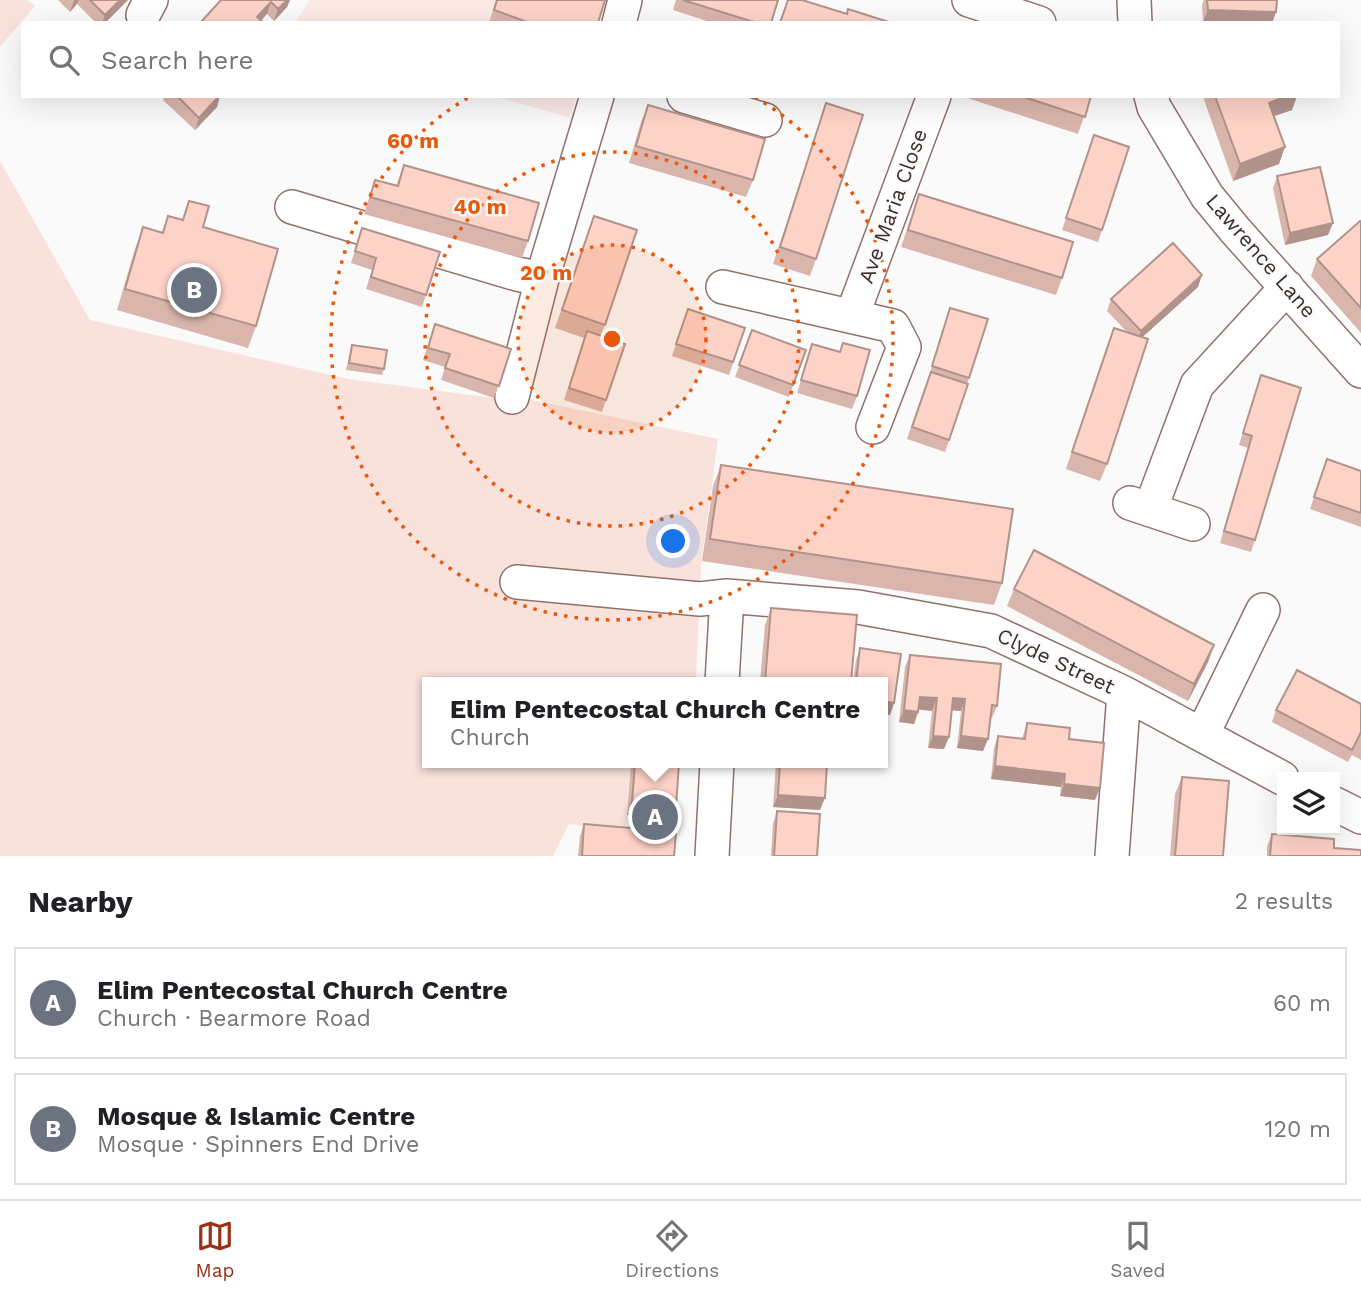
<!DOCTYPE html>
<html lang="en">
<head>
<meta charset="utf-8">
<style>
	:root { --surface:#fff; --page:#f2f2f2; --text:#202124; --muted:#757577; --line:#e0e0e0; --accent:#993116 }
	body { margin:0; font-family:"Work Sans",sans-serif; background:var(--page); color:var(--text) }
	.controls { position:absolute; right:21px; bottom:21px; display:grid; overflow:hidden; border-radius:0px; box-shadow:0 7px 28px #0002 }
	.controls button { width:63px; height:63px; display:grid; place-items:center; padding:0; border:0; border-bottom:2px solid var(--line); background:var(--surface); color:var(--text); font:35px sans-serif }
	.you { position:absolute; left:674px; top:542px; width:24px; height:24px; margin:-18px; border:5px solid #fff; border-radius:50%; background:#1a73e8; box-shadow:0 0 0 10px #1a73e833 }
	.badge { display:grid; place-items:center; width:46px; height:46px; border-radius:50%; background:var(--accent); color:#fff; font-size:23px; font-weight:700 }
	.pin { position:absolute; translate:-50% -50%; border:4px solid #fff; box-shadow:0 2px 7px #0006 }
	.popup { position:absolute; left:422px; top:677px; width:466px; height:91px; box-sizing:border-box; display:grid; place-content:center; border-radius:0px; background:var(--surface); filter:drop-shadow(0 2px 5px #0005); font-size:23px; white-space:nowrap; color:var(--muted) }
	.popup b { font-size:26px; color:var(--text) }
	.popup::after { content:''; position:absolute; left:50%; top:100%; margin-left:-14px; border:14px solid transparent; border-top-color:var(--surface) }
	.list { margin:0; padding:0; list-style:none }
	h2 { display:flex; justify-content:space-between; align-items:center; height:91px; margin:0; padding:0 28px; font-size:30px }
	h2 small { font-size:23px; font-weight:400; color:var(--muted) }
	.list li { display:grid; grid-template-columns:46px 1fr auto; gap:21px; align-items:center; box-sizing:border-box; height:112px; margin:0 14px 14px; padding:0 14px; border:2px solid var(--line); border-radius:0px }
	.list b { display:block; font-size:26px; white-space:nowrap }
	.list p { margin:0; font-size:23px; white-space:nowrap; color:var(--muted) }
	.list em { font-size:23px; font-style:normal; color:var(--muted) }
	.icon { flex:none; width:38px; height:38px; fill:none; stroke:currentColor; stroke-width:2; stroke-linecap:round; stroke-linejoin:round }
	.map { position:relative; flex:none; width:1361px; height:856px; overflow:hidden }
	.search { position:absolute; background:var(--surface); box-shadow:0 7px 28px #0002; left:21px; right:21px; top:21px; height:77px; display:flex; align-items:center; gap:18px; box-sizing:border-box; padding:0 24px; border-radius:0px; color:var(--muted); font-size:26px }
	.sheet { height:343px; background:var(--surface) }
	nav { display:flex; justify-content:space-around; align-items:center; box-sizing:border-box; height:98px; border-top:2px solid var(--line); background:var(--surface); font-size:19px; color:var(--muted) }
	nav a { display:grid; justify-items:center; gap:4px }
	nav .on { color:var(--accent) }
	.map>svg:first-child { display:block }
	.built { fill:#fae9e5 }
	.green { fill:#fae2dc }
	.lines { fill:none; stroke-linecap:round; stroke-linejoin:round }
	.minor-casing { stroke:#8f726b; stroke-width:36 }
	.minor { stroke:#fff; stroke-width:33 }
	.wall { fill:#dab5ab }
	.shaded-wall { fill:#b1938b }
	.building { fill:#fdd2c7; stroke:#b1938b; stroke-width:2 }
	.ring { fill:none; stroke:#e8590c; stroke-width:3.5; stroke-dasharray:3.5 7 }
	.labels { text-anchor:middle; stroke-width:5; stroke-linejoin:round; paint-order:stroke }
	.street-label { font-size:21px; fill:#3a2e2a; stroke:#fafafa }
	.centre { fill:#e8590c; stroke:#fafafa; stroke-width:3.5 }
	.ring-label { font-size:21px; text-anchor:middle; font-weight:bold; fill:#e8590c; stroke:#fafafa; stroke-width:5; stroke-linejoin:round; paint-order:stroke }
</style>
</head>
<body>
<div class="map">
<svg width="1361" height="856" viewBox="0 0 1361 856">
	<rect width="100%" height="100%" fill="#fafafa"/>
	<path class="built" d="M310 0H605L597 23H295Z
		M495 96H576L570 118Z"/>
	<path class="green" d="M0 0H27L35 6 0 47Z
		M0 161 90 320 348 379 494 398 527 399 718 439 701 565 696 682H428V763H631L625 832 569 824 553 856H0Z"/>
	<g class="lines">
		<defs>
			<path id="minor" d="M969 0 1039 23
				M1134 0 1135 23
				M143 15 151 0
				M619 23 625 0
				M684 96 765 120
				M1151 96 1154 107 1207 196 1235 230 1361 371
				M292 207 517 274 542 279
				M723 287 893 326 904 347 873 427
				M852 316 934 96
				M512 397 542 279 597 96
				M1130 503 1193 524
				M1150 510 1197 385 1287 287
				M517 582 700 599 727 596 858 607 991 631 1124 693 1282 778
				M722 682 727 596
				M1202 735 1263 610
				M1335 804 1361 817
				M712 856 717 763
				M1112 856 1124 693"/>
		</defs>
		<use href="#minor" class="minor-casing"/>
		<use href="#minor" class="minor"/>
	</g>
	<path class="wall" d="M58 0H128L105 23H96L77 4 70 12Z
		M221 0H290L287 7 274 21 267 14Z
		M496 0 598 23H489Z
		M676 0H778L771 23H713L673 10Z
		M1204 0H1277L1276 12 1272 23 1203 22 1202 5Z
		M165 96H220L217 107 195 130 163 100Z
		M961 96H1091L1078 134Z
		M1205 96H1297L1292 110 1274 116 1279 164 1233 181 1204 100Z
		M826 103 816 259 810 276 773 264Z
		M648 105 753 180 746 197 629 163 641 122Z
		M1094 135 1102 230 1098 242 1062 230Z
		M404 165 528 241 522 258 364 214 375 180 396 186Z
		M1277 176 1328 235 1285 245 1273 188Z
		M919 194 1062 278 1056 295 901 247Z
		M189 201 256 326 248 348 117 310 135 249 143 227 162 232 168 216 182 220Z
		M594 216 637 230 601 336 606 400 602 412 564 400 584 338 555 328Z
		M1361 222V333L1311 276 1317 259Z
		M362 228 426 295 422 307 366 289 372 270 351 263Z
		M1198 287 1142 337 1107 464 1100 481 1066 469 1107 346 1127 332 1107 311 1111 299Z
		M950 308 988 319 967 384H968L945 452 907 439 928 379Z
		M688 309 745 328 729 375 672 356Z
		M435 324 511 349 494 398 441 380 445 367 423 360Z
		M752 330 806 350 789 397 735 377Z
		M843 343 857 396 852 409 797 393 812 344 840 352Z
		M352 345 384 369 382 375 346 370Z
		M1261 375 1255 540 1251 552 1220 543 1248 448 1239 445Z
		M1327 459 1361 471V527L1310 509Z
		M721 465 1002 583 994 605 702 561 713 486Z
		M1014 589 1214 645 1208 662 1188 701 1007 606Z
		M771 608 851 682H760L765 625Z
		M860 648 901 654 894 703 890 715 883 714V682H853L856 660Z
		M910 655 997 706 992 718 990 717 988 739 983 751 957 748 961 711 952 710 944 749 928 748 932 711 919 709 914 724 899 722 905 667Z
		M1361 704V760L1352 755 1348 762 1272 722 1276 710Z
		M1027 723 1069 739 1095 800 1060 796 1061 787 991 779 994 748 998 736 1022 739Z
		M631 763H679L671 819 627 815Z
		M776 763H827L820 810 773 807Z
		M1182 777 1223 856H1170L1175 794Z
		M777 811 817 856H771L773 823Z
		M584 824 674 856H578L580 836Z
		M1272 834 1334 848 1361 856H1267V846Z"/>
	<path class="shaded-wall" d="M74 0H79L77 4 70 12Z
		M120 0H128L105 23H102L105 15Z
		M287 0H290L287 7 274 21 278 9Z
		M271 2 267 14 259 23 257 17Z
		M1208 10 1276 12 1272 23 1203 22Z
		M219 96H220L217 107 195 130 199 118Z
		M1287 96H1297L1292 110 1263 120 1269 103Z
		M1285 147 1279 164 1233 181 1240 164Z
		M1333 223 1328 235 1285 245 1290 233Z
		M1202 275 1198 287 1136 343 1141 331Z
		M1214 645 1208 662 1188 701 1194 684Z
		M920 697 937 698 932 711 915 709Z
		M953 698 965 699 961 711 949 710Z
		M883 701 894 703 890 715 883 714Z
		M904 710 918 712 914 724 899 722Z
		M933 736 949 737 944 749 928 748Z
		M961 736 988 739 983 751 957 748Z
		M995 766 1065 774 1061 787 991 779Z
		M1064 784 1100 788 1095 800 1060 796Z
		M778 795 825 798 820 810 773 807Z
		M632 803 676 807 671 819 627 815Z"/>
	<path class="building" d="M90 0H120L105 15Z
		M221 0H287L278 9 271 2 257 17 264 23H200Z
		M497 0H605L598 23H530L494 10Z
		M683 0H778L771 23H757Z
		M788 0H802L847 14 848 9 892 23H780Z
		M1207 0H1277L1276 12 1208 10Z
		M1225 21 1246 23H1220Z
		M177 96H219L199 118Z
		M1021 96H1091L1085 117Z
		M1215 96H1287L1269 103 1285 147 1240 164Z
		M826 103 863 115 816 259 780 247Z
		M648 105 765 139 753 180 636 146Z
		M1094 135 1129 147 1102 230 1066 218Z
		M404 165 539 203 528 241 370 197 375 180 398 186Z
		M1320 167 1333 223 1290 233 1277 176Z
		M919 194 1073 242 1062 278 908 230Z
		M189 201 209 206 203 227 278 249 256 326 125 289 143 227 163 233 168 216 183 220Z
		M594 216 637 230 605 325 562 310Z
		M1360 221 1361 222V308L1317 259Z
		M362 228 440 252 426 295 371 277 376 258 355 251Z
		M1173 243 1202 275 1141 331 1111 299Z
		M950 308 988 319 969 378 932 366Z
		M688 309 745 328 733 362 676 344Z
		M435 324 511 349 499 386 445 368 450 354 428 348Z
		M1114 328 1148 339 1107 464 1072 452Z
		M752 330 806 350 793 385 739 365Z
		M587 331 625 344 606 400 569 388Z
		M843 343 870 350 857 396 801 380 812 344 840 352Z
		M352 345 387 350 384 369 349 363Z
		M931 372 968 384 949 440 912 427Z
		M1261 375 1301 388 1255 540 1224 531 1252 436 1243 433Z
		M1327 459 1361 471V513L1314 497Z
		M721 465 1013 509 1002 583 710 539Z
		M1034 550 1214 645 1194 684 1014 589Z
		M771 608 857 615 851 682H765Z
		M860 648 901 654 894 703 883 701V682H856Z
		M910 655 1001 664 997 706 992 705 988 739 961 736 965 699 953 698 949 737 933 736 937 698 920 697 918 712 904 710Z
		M1297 670 1361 704V732L1352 750 1276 710Z
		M1027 723 1070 728 1069 739 1104 743 1100 788 1064 784 1065 774 995 766 998 736 1025 739Z
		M635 763H679L676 807 632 803Z
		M780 763H827L825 798 778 795Z
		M1182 777 1229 781 1223 856H1175Z
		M777 811 820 814 817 856H774Z
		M584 824 676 832 674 856H582Z
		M1272 834 1334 839V848L1361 850V856H1270Z"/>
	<circle cx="612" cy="339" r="94" fill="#e8590c" fill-opacity=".12"/>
	<g class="ring">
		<circle cx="612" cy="339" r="94"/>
		<circle cx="612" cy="339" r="187"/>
		<path d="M755 97A281 281 0 1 1 469 97"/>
	</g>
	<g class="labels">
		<g class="street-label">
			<text transform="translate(893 206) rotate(-70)" y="7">Ave Maria Close</text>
			<text transform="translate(1261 256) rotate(49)" y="7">Lawrence Lane</text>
			<text transform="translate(1056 661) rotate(25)" y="7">Clyde Street</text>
		</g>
	</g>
	<circle cx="612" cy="339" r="10" class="centre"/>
	<g class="ring-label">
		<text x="413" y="148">60 m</text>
		<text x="480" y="214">40 m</text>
		<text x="546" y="280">20 m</text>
	</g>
</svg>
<div class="controls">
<button><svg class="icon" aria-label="layers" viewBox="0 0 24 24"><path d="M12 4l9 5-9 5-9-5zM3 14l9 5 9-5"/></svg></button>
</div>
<div class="you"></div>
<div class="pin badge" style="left:655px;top:817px;background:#6b7280">A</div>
<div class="popup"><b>Elim Pentecostal Church Centre</b>Church</div>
<div class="pin badge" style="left:194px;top:290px;background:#6b7280">B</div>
<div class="search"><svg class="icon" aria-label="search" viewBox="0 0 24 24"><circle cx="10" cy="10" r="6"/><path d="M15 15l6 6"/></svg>Search here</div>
</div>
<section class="sheet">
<h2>Nearby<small>2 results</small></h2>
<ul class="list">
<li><span class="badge" style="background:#6b7280">A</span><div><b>Elim Pentecostal Church Centre</b><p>Church · Bearmore Road</p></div><em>60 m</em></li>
<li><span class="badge" style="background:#6b7280">B</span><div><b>Mosque &amp; Islamic Centre</b><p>Mosque · Spinners End Drive</p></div><em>120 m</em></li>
</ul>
</section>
<nav>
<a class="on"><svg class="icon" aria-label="map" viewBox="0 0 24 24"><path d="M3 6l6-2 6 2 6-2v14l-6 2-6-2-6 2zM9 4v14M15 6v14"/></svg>Map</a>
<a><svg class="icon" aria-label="directions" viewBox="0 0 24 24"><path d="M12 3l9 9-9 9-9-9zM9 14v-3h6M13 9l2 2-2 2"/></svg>Directions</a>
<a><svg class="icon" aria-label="saved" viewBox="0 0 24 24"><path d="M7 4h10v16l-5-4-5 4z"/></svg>Saved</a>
</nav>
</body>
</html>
